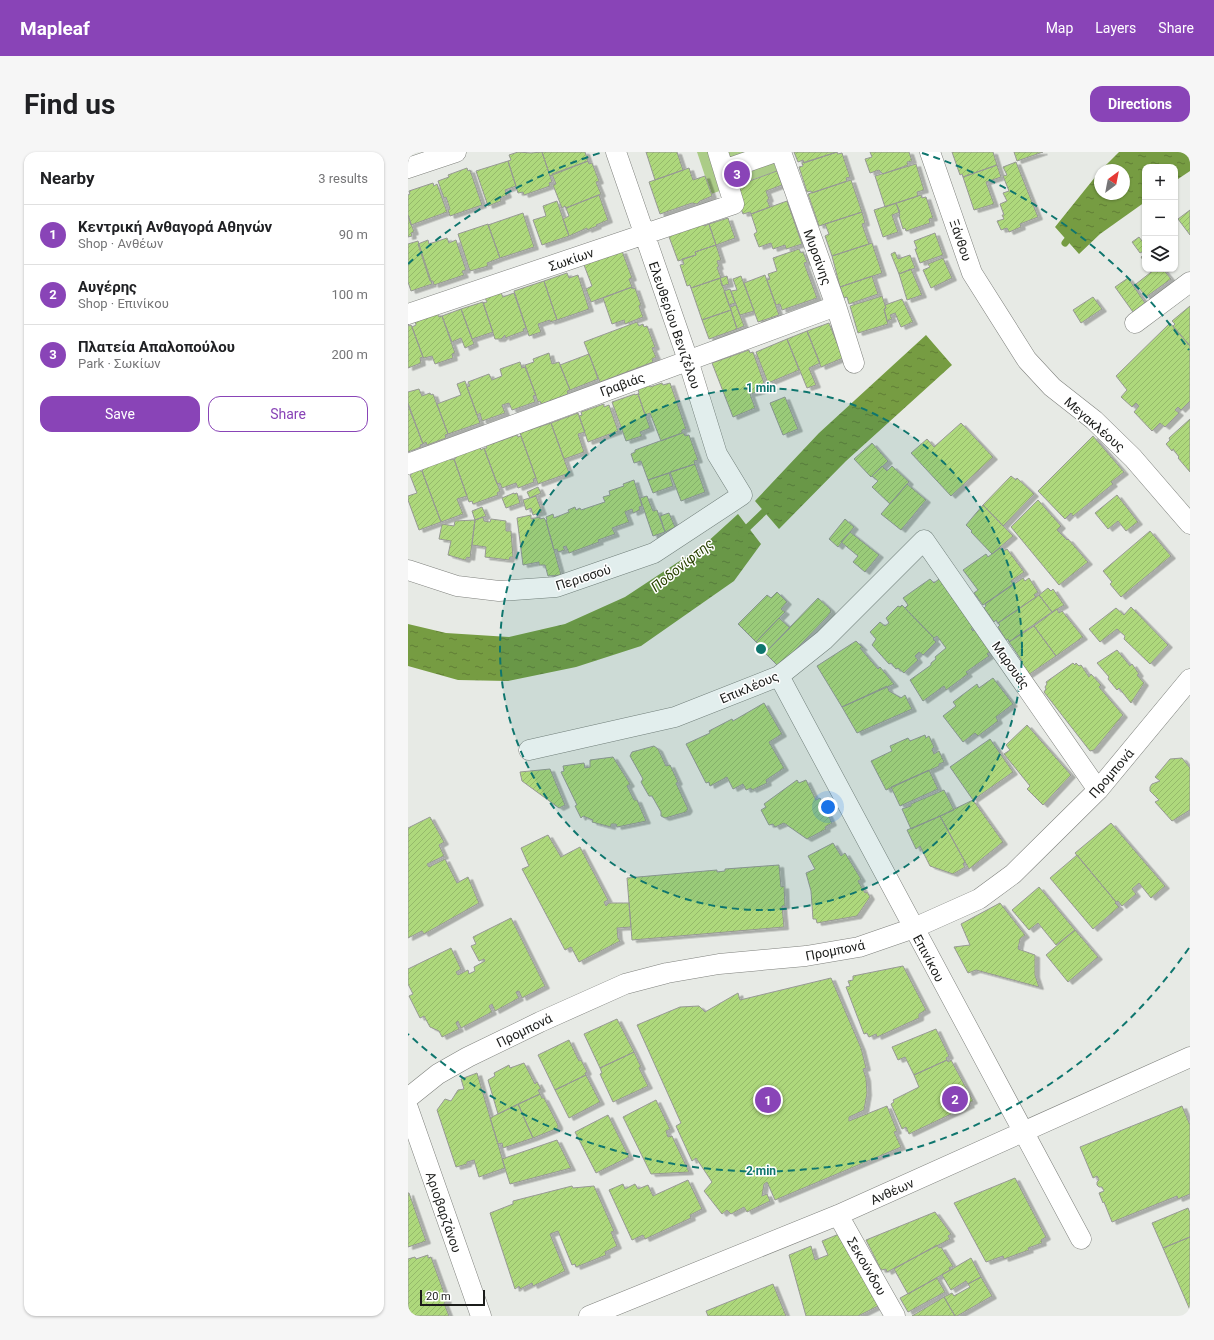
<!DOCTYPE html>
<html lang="en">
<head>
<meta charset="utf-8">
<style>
	:root { --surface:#fff; --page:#f6f6f6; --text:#202124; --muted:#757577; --line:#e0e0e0; --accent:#8944b7 }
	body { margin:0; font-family:Roboto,sans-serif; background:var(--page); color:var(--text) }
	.controls { position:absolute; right:12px; top:12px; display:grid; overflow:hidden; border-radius:8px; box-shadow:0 1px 3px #0004 }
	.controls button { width:36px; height:36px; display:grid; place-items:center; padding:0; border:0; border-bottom:1px solid var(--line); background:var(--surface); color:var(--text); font:20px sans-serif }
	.compass { position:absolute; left:686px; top:12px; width:36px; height:36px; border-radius:50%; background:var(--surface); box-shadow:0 1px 3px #0004; rotate:32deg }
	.scale { position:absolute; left:12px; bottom:10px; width:65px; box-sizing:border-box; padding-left:4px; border:2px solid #1b1c1a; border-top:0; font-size:11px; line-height:14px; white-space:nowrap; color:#1b1c1a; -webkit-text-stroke:3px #fff; paint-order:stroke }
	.you { position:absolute; left:420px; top:655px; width:14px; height:14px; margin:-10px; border:3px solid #fff; border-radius:50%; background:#1a73e8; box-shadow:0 0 0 6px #1a73e833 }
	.badge { display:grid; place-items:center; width:26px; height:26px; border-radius:50%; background:var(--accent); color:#fff; font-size:13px; font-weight:700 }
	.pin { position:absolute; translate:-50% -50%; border:2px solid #fff; box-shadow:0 1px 4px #0006 }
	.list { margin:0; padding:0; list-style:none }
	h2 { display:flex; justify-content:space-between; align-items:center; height:52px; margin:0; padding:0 16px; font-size:17px }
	h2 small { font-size:13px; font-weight:400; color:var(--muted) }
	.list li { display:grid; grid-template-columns:26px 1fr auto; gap:12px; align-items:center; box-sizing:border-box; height:60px; padding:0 16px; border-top:1px solid var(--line) }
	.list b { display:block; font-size:15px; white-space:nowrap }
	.list p { margin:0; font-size:13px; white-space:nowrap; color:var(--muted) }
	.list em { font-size:13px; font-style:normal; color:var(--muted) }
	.actions { display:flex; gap:8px; padding:12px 16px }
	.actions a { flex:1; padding:9px 0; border:1px solid var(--accent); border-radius:12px; text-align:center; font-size:14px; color:var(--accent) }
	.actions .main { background:var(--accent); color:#fff }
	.icon { flex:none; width:22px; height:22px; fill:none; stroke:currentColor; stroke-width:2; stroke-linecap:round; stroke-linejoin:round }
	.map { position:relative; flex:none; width:782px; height:1164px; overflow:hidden; border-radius:12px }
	header { display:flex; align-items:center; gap:24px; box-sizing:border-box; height:56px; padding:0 20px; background:var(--accent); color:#fff }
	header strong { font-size:19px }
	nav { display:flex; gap:22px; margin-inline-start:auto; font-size:14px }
	.intro { display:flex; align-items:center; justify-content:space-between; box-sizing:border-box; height:96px; padding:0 24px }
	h1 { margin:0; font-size:28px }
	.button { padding:10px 18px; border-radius:12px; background:var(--accent); color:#fff; font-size:14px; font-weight:700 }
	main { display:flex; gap:24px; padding:0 24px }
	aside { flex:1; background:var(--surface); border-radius:12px; box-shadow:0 1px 3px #0004 }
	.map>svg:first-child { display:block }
	.green { fill:#abcc87 }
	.water { fill:url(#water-ripples) }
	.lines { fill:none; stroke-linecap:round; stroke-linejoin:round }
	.stream { stroke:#769c42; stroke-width:7 }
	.building { fill:url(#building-hatch); stroke:#979994; filter:url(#shadow) }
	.street-casing { stroke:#7f817d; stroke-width:21 }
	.street { stroke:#fff; stroke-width:20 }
	.ring { fill:none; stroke:#0f766e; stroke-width:2; stroke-dasharray:7 5 }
	.labels { text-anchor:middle; stroke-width:3; stroke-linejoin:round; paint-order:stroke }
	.street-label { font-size:13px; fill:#1b1c1a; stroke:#fff }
	.water-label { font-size:14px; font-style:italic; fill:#294200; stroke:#fff }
	.centre { fill:#0f766e; stroke:#fff; stroke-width:2 }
	.ring-label { font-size:12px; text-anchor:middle; font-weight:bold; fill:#0f766e; stroke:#fff; stroke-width:3; stroke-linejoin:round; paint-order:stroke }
</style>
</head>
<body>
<header>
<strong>Mapleaf</strong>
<nav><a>Map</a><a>Layers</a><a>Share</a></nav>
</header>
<div class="intro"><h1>Find us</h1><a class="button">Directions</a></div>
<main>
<aside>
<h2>Nearby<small>3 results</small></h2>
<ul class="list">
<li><span class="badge">1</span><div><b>Κεντρική Ανθαγορά Αθηνών</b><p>Shop · Ανθέων</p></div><em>90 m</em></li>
<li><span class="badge">2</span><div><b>Αυγέρης</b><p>Shop · Επινίκου</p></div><em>100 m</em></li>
<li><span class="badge">3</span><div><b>Πλατεία Απαλοπούλου</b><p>Park · Σωκίων</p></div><em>200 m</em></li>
</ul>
<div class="actions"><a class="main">Save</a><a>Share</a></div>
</aside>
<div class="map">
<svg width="782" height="1164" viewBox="0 0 782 1164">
	<defs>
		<pattern id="water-ripples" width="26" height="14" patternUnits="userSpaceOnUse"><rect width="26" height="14" fill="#769c42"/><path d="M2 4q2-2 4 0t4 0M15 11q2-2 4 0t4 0" fill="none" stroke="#607e36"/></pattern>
		<pattern id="building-hatch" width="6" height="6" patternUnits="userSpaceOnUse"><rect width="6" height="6" fill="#aed87c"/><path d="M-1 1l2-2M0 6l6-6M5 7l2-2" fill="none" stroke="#95b96b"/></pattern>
		<filter id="shadow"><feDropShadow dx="4.5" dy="2.5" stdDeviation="0" flood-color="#0004"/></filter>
	</defs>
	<rect width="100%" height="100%" fill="#e7eae5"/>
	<path class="green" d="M289 0H362L369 19 303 42Z"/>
	<path class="water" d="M711 0H782V19L767 29V15H737V50L692 82 671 102 647 75 692 19V42H716V18H693Z
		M518 183 544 213 438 309 371 377 347 349 411 281Z
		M330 362 353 392 326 429 233 494 168 515 100 529 50 528 0 514V472L38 481 101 485 157 472 217 445 296 393Z"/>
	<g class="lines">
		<path class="stream" d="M657 91 665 81
			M334 381 362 354"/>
	</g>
	<path class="building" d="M110 0 123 1 134 0 144 30 141 31 142 34 116 43 115 40 110 41 100 9 103 8 101 3Z
		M134 0H177L180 9 142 24Z
		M238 0H269L275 18 247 28Z
		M386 0H429L396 11 395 8 390 10Z
		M429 0 430 2 434 1 442 25 438 26 439 29 404 41 403 39 399 40 391 15 395 14 394 11Z
		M462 0H501L504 9 499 10 500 13 475 22 471 18 462 21 457 7 464 5Z
		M544 0H585L589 13 555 25 554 22 552 23Z
		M606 0H635L609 9Z
		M100 9 108 34 97 38 99 43 92 46 93 49 80 54 68 19Z
		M180 9 181 12 184 11 191 29 188 30 193 42 158 56 157 54 154 56 145 33 148 32 144 22Z
		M608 10 630 65 612 72 613 75 601 80 599 76 593 78 589 69 596 67 594 63H596L592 52 599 49 595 41 601 39 595 24 599 23 595 15Z
		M508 12 516 38 509 40 510 44 477 55 467 24Z
		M589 13 593 25 578 30 586 52 566 58 555 25Z
		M59 16 60 19 62 18 74 53 42 64 40 58 42 57 38 45 36 46 30 29 41 25 40 23Z
		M281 16 285 28 297 24 304 44 292 49 289 52 284 51 252 62 241 30Z
		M369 19 374 33 358 39 361 47 359 48 362 55 343 62 342 60 335 62 325 35Z
		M443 28 454 60 411 74 400 42Z
		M25 31 26 34 29 32 39 60 3 73 0 63V43L2 42 1 39Z
		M191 43 200 68 188 73 189 74 179 78V76L161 84 155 67 161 64 158 56Z
		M513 43 514 46 518 45 525 66 521 67 522 71 498 79 497 76 495 77 491 64 492 63 488 51Z
		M149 49 161 84 134 93 125 68 138 64 135 54Z
		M379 49 394 92 378 97 377 93 365 97 363 91 351 95 346 82 349 80 343 62Z
		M488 51 492 60 484 63 490 80 475 85 466 58Z
		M782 58V83L770 67Z
		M454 60 457 71 454 72 461 92 424 104 417 84 421 82 417 72Z
		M115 61 126 95 92 106 80 73Z
		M0 63 6 80 3 81 4 84 0 85Z
		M320 66 327 86 308 93 301 72Z
		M80 72 92 106 79 111 80 114 62 119 50 82Z
		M296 72V74L301 72 308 93 287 100 288 103 270 109 260 82Z
		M527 81 535 103 512 111 507 97H509L506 89Z
		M731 85 737 93V98L732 101 724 90Z
		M39 86 41 91 48 88 58 118 54 119 56 123 26 133 25 129H22L10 92 20 88 21 92Z
		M10 89 24 132 3 139 0 130V92Z
		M464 91 474 121 432 135 424 104Z
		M308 93 313 108 309 109 311 115H309L313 126 283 136 282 133 279 134 272 113 276 112 274 107 288 103 287 100Z
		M391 97 393 101 395 100 399 110 396 111 409 146 374 158 372 152 368 153 359 128 362 127 360 122 369 119 365 106Z
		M214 99 224 126 221 127 224 135 183 150 178 137 184 134 176 113Z
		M487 100 490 107 502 103 507 116 491 122 483 102Z
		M737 102V111L733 105Z
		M535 106 544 126 523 136 515 118 522 115 520 112Z
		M503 117 514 143 499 148 491 122Z
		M747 117H755L763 127 738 145 728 132Z
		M159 121 161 126 170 123 181 157 149 168 136 129Z
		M357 123 371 163 350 170 336 131Z
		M319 124 321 132 314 134 312 126Z
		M333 124 346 159 332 163 323 139 329 138 325 127Z
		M464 124 470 142 441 152 439 145 436 146 432 135Z
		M312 126 323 158 294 168 283 136Z
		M720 126 737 151 725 160 707 135Z
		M136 129 149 168 142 170V168L130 172 133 180 121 184 106 139Z
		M224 135 225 137 227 136 233 153 231 154 235 165 217 172 216 168 204 172 195 146Z
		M322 137 327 151 321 153 316 139Z
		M93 141 95 145 106 141 118 176 115 177 116 179 97 186V183L93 187H87L75 151 79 150 77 146Z
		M474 144 478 156 476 157 480 172 450 181 442 154Z
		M685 145 694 157 673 171 665 158Z
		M494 147 505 170 493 175 487 161 482 163 484 167 479 169 476 157 478 156 477 153Z
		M75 150 85 180 64 187 53 157Z
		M328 153 336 174 329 177 322 155Z
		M782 154V194L765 174 767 172 764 169Z
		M53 157 66 192 57 196 53 186 44 190 34 164Z
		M323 158 329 177 301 187 294 168Z
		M29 161 31 165 34 164 47 201 44 202 45 206 27 212 24 204 16 206 15 205 4 175 8 173 7 169Z
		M229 170 231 174 235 172 236 175 239 174 247 195 244 196 248 205 244 207 245 210 192 230 176 190Z
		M421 171 435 206 413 215 399 179Z
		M762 171 782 194V249L773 258 770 255 767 258 771 261 757 275 752 271 744 279 726 260 731 254 728 251 724 255 713 245 719 238 708 224Z
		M0 172 1 174 3 173 4 175 15 205 12 206 13 211 0 216Z
		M399 179 412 211 401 216 408 233 399 236 379 187Z
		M379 187 391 218 360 231 348 200Z
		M341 198 342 201 345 200 356 231 354 232 356 238 342 242 347 256 325 265 304 211Z
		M141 201 144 212 151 210 162 238 159 239 160 242 133 252 132 249 130 250 117 213 126 210 125 207Z
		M181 202 190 227 162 238 152 213Z
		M112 210 114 216 117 215 128 243 125 244 127 250 104 258 101 251 94 253 97 261 74 269 72 261 69 263 59 235 62 234 60 230 81 222 84 228 94 224 92 217Z
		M57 229 72 271 40 282 29 252 53 243 49 232Z
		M254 231 255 233 262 231 278 277 274 278V281L253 289 242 261 237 263 230 242 231 241 230 237 241 233 242 235Z
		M11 237 14 244 22 241 23 243 25 242 40 282 37 283 38 286 19 293 18 290 15 292 0 251V240Z
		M227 242V243L230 242 242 276 232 280 234 284 218 289 204 250Z
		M377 245 390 277 375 283 362 251Z
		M196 252V255L201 253 210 279 180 290 171 264 174 263 173 260Z
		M0 253 15 292 12 293 13 295 0 300Z
		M170 261 177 280 170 282 176 300 156 307 143 271Z
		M782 267V320L770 306 771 305 765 297 764 299 758 292 762 288 761 286Z
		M143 271 161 321 130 332 112 281Z
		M553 271 585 305 543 344 503 301 519 287 526 295Z
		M274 281H276L277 284 281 283 290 308 286 309 287 312 240 328 233 309 226 311 223 302 227 300V298Z
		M109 283 110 285 113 284 128 326 125 327 126 330 110 336 108 331 94 336 92 331 89 332 76 296H79L78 294Z
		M685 284 716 320 703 330 705 332 665 364 663 361 657 367 630 339Z
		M464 291 480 309 463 325 446 307Z
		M72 295 73 298 76 296 92 339 89 341 90 343 65 352 64 349 61 350 46 307 48 306 47 303Z
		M42 306V308L46 307 59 344 49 347 55 362 33 370 14 319 16 317V316Z
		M287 312 297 340 273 349 262 320Z
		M474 314 479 319 484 314 501 330 482 352 464 335 470 329 464 324Z
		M11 318 12 319H14L33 370 11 378 0 348V344L9 341 2 323 4 322V320Z
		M261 321 265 334 245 341 240 328Z
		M603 324 608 328 609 326 626 342 595 374 575 353Z
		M226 328 234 354 231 355 232 358 225 361 224 357 217 360 221 370 204 376 207 382 190 388 191 390 161 401 158 394 155 395 157 398 150 400 149 397 146 398 138 369 139 368 138 365 145 362 146 366 161 360 160 358 167 355 168 358 172 356 173 358 197 350 195 345 202 343 201 339 216 334 215 332Z
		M499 332 518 348 493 378 473 362Z
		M130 335 133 341 122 346 119 340Z
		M106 341V342L109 341 112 351 98 356 94 346Z
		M709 343 730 370 718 379 710 369 700 377 687 361Z
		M128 344 134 360 125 363 123 356 118 358 115 348Z
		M239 344 245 359 249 358 257 380 245 384 232 346Z
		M630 348 653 374 649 378 659 388 660 387 680 410 651 433 603 375Z
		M575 353 605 384 584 402 563 380 564 379 558 373Z
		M74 355 78 364 67 368 64 359Z
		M261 361 267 375 257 380 252 364Z
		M123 363V367L132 365V367L136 366 138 369 153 423 140 424 137 413H131V410L115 413 109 366Z
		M75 365 76 369 82 370 83 367 98 369V379H103L105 405H102L101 408 77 405 78 395 64 393 67 368Z
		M437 367 446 375 430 395 421 387Z
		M67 368 62 406 59 405 57 408 40 403 43 389 31 387 34 372 46 374 47 369Z
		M742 379 763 404 713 445 702 432 704 430 695 419Z
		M442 380 471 403 457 420 445 410 450 404 433 390Z
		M592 396 595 399 599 397 616 420 603 429 605 432 575 453 566 441 570 438 555 418 578 402 580 405Z
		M535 424 567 474 563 477 565 479 567 477 583 499 579 502 581 504 558 520 560 522 538 538 536 534 515 549 502 528 523 513V511L528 507 527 505 538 496 529 484 526 486 497 456 500 453 495 446 522 427 526 431Z
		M615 426 617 429 621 426 630 440 626 443 628 445 590 471 588 468 586 470 576 456 578 454 577 452Z
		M640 436 643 439 645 437 656 453 644 460 631 443Z
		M369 440 379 450 373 457 377 460 348 490 330 472 359 443 363 446Z
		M631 443 644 460 601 490 600 487 598 488 590 475 592 473 590 471Z
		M410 446 422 457 423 460 419 465 371 515 357 501Z
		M494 453 526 486 525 487 528 490 515 503 511 500 507 504 510 508 496 521 490 516 488 517 483 511 481 512 464 493 468 487 462 480 472 470 477 474 481 471 478 466 490 454 492 455Z
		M723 455 760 493 742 512 716 487 717 484 709 477 692 490 681 477 708 456 716 463Z
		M649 457 651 461 654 459 675 485 648 504 626 474Z
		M371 466 382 476 358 500 348 490Z
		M626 474 648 504 620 523 611 511 614 509 601 490Z
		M448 489 455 496H452L470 517 472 515 486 532 434 555 409 514Z
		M709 498 722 514 724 512 731 522 729 523 736 531 723 551 711 536 709 538 700 527 701 525 689 511Z
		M665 511 667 513 668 511 671 514 673 513 681 525 683 522 693 533 691 535 715 563 686 598 682 599 636 540 638 537 637 535 639 532 638 530Z
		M585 526 605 552 588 565 590 569 570 584 567 581 555 590 535 564 548 554 545 550 569 532 571 536Z
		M479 534 481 539 493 546 497 543 504 557 449 581 434 555Z
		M356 551 374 582 361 590 376 616 358 628 359 631 344 638 343 636 338 638 335 632 325 637 319 625 302 634 301 630 298 631 278 592 302 581 301 579 324 567 325 569Z
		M619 573 663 623 635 653 619 637 622 634 596 602 602 598 598 593Z
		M517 583 518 586 521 584 526 595 524 597 526 602 531 599 536 610 531 612V614L478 638 463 609 484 599 482 594 500 586 502 589Z
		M582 587 605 620 565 648 542 615Z
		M246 594 250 597 258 614 262 613 270 630 268 631 280 657 278 660 257 666 253 664V660L244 644H241L233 630 235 627 222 604 224 600Z
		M205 605 222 632 219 634 226 648H229L238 669 209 675 208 672H203V675L184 670 185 668 175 664 173 666 167 654 169 653 153 620 156 619 155 614 176 611 177 616 182 615V608Z
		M774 606 782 616V658L764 669 747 650 751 648 742 639V635L744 632 752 629 747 625 762 607Z
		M142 617 157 653 151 656 114 629 112 620Z
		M521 618 530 637 492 654 483 635Z
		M389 628 391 631 398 628 408 648 412 646 424 671 417 675 418 677 399 687 376 671 367 675 365 672 361 673 353 658 358 655 356 652Z
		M536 638 546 658 503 677 494 657 503 654V652Z
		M565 648 595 690 561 717 532 664Z
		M532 664 557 710 555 712 557 715 545 722 522 714 512 694 508 697 499 678Z
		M22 665 36 690 31 693 36 704 19 712 21 715 37 707 49 731 60 725 71 751 16 782 14 779 0 786V676Z
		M703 671 757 734 743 746 731 731 724 737 728 742 714 754 710 749 708 750 667 701Z
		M140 683 153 705 172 695 200 748 196 750 198 754 201 751H221L223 775 209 776 210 786 212 789 171 810 163 795 157 798 114 717 121 714 113 696Z
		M425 691 433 704 437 701 453 727 450 729 457 741 459 740 462 745 449 764 409 771 408 767H405L403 739 398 721 407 717 400 704Z
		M669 703 708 750 707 751 711 755 685 777 642 726Z
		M371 713 373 735 376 734 377 754H374L376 775 224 788 219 726 309 718V720L317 719V717Z
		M631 735 667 778 648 793 630 771 621 778 604 758Z
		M592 751 617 783 612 787 610 797 627 803V823L631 835 568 818 560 821 546 795 562 793 553 772Z
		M103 766 137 834 114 846 111 839 108 840 111 846 87 859 84 852 81 854 84 860 53 876 50 869 48 871 51 877 34 885 31 879 22 875 16 864 12 866 1 844 5 842 0 832V817L43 796 53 817 48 820 50 823 60 818 61 822 67 819 66 815 77 809 76 807 71 809 63 794 68 792 65 785Z
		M667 778 690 805 660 830 638 803Z
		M495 814 518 858 511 862V866L469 885 468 882 461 885 459 881 456 882 438 835 442 834 440 829 445 828V824Z
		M423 826 453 896 458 916 455 917 458 926 459 941 456 958 441 965V969L479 954 489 979 486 980 493 995 367 1048 359 1030 356 1032 354 1044 359 1042 362 1049 339 1060 336 1055 323 1062 319 1058 314 1062 296 1039 304 1030 288 1006 284 1009 268 974 273 971 229 873 272 855 291 854 297 860 330 841 332 848Z
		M209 867 226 900 192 916 176 882Z
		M528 877 541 904 538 906 539 908 506 923 497 905 490 908 484 895Z
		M161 888 171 909 173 908 179 920 177 921 178 923 147 938 130 903Z
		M226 900 233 915 231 916 240 934 205 950 192 922 194 921 192 916Z
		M539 908 540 910 543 908 565 949 561 951 562 953 501 982 498 975 494 977 483 952 486 950 485 948 511 935 506 923Z
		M116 911 127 932 129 930 133 937 130 938 132 942 90 962 80 928 87 924 86 921 101 913 102 916Z
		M69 921 97 1016 71 1025 66 1008 59 1010V1012L48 1015 29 958 37 947 43 949 50 938 56 937 53 927Z
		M178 923 192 950 161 966 147 938Z
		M132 942 134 946H136L150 973V976L125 986 110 952Z
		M248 948 262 977 258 979 260 985 264 984 281 1020 243 1022 215 965Z
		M110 952 125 986 95 996 94 991 90 992 82 966Z
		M774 954 782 973V1042L770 1047 769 1044 704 1070 696 1050 695 1051 691 1041 696 1039 694 1035H691L689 1033V1030L691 1028 689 1024 685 1026 672 995Z
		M200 963 221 1005 188 1021 167 980Z
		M149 988 163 1016 102 1032 94 1007Z
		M607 1026 638 1085 633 1088 634 1091 620 1096 621 1098 596 1107 595 1104 578 1110 546 1051Z
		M280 1028 294 1057 282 1063 283 1066 237 1087 235 1083 224 1088 201 1038 215 1032 217 1037 227 1032 230 1037 240 1033 245 1044Z
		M164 1034 165 1036 186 1034 206 1079 203 1080 209 1094 197 1100 198 1103 168 1115 167 1112 164 1113 150 1079 142 1082 157 1119 125 1134 124 1131 112 1137 111 1134 107 1137 82 1061 105 1052V1049Z
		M0 1041H1L18 1089 0 1095Z
		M780 1056 782 1061V1085L755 1096 744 1071Z
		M527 1060 543 1082 540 1084 542 1087 479 1120 478 1117 473 1118 458 1088Z
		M431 1082 472 1153 450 1164H398L381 1103 403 1094 407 1108 420 1103 414 1089Z
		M782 1085V1158L755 1096Z
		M529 1093 531 1096 533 1095 545 1114 541 1116 542 1118 500 1142 486 1117Z
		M20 1103V1106L23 1105 39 1149 36 1151 41 1164H0V1107L7 1105 8 1107Z
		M563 1106 573 1125 560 1132 558 1129 543 1138 534 1123Z
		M573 1125 584 1144 549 1164H547L536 1145 544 1141 546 1144 562 1135 560 1132Z
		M529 1126 537 1140 500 1160 492 1146Z
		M365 1132 378 1164H300L298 1159Z
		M536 1145 547 1164H504Z"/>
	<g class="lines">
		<defs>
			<path id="street" d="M373 0 428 154 446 211
				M522 0 564 121 619 208 644 235 686 268 725 306 782 372
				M0 16 48 0
				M316 18 367 0
				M0 162 326 52 310 0
				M727 171 782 130
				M0 312 428 154
				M0 418 49 434 91 439 148 435 246 401 334 343 309 302 280 208 208 0
				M371 524 673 1087
				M121 598 267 565 371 524 416 488 516 388 690 638
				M0 946 30 922 60 905 132 870 217 832 259 821 311 812 398 804 451 795 506 776 571 747 605 722 690 638 782 527
				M0 956 73 1164
				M430 1063 487 1164
				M181 1164 430 1063 782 905"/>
		</defs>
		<use href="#street" class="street-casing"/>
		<use href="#street" class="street"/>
	</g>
	<circle cx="353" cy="497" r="261" fill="#0f766e" fill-opacity=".12"/>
	<g class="ring">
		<circle cx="353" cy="497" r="261"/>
		<path d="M781 796A522 522 0 0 1 0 882M0 112A522 522 0 0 1 192 1M514 1A522 522 0 0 1 781 198"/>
	</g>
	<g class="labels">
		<g class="street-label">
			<text transform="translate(553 88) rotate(71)" y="5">Ξάνθου</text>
			<text transform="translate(410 105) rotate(70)" y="5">Μυρσίνης</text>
			<text transform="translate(163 107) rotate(-19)" y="5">Σωκίων</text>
			<text transform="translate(267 173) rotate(71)" y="5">Ελευθερίου Βενιζέλου</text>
			<text transform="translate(214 232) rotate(-20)" y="5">Γραβιάς</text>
			<text transform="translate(687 272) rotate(41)" y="5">Μεγακλέους</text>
			<text transform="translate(175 425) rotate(-18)" y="5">Περισσού</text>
			<text transform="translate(603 513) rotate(55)" y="5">Μαρσυάς</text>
			<text transform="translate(341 535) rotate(-23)" y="5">Επικλέους</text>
			<text transform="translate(703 621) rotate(-49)" y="5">Προμπονά</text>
			<text transform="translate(427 798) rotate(-11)" y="5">Προμπονά</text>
			<text transform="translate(521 806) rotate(62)" y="5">Επινίκου</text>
			<text transform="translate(116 878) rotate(-26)" y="5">Προμπονά</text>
			<text transform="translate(484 1039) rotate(-24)" y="5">Ανθέων</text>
			<text transform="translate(36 1060) rotate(71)" y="5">Αριοβαρζάνου</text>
			<text transform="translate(459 1114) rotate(60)" y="5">Σεκούνδου</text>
		</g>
		<g class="water-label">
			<text transform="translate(274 413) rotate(-39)" y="5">Ποδονίφτης</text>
		</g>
	</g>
	<circle cx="353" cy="497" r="6" class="centre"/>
	<g class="ring-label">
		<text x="353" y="240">1 min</text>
		<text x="353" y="1023">2 min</text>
	</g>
</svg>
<div class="controls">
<button>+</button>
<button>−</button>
<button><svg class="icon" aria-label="layers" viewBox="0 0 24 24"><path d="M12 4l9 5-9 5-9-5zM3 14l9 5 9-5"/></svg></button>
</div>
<svg class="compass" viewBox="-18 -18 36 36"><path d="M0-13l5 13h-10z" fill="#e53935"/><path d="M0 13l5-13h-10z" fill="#757577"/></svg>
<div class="scale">20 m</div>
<div class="you"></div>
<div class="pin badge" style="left:360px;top:948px">1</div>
<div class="pin badge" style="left:547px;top:947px">2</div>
<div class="pin badge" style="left:329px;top:22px">3</div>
</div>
</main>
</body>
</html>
